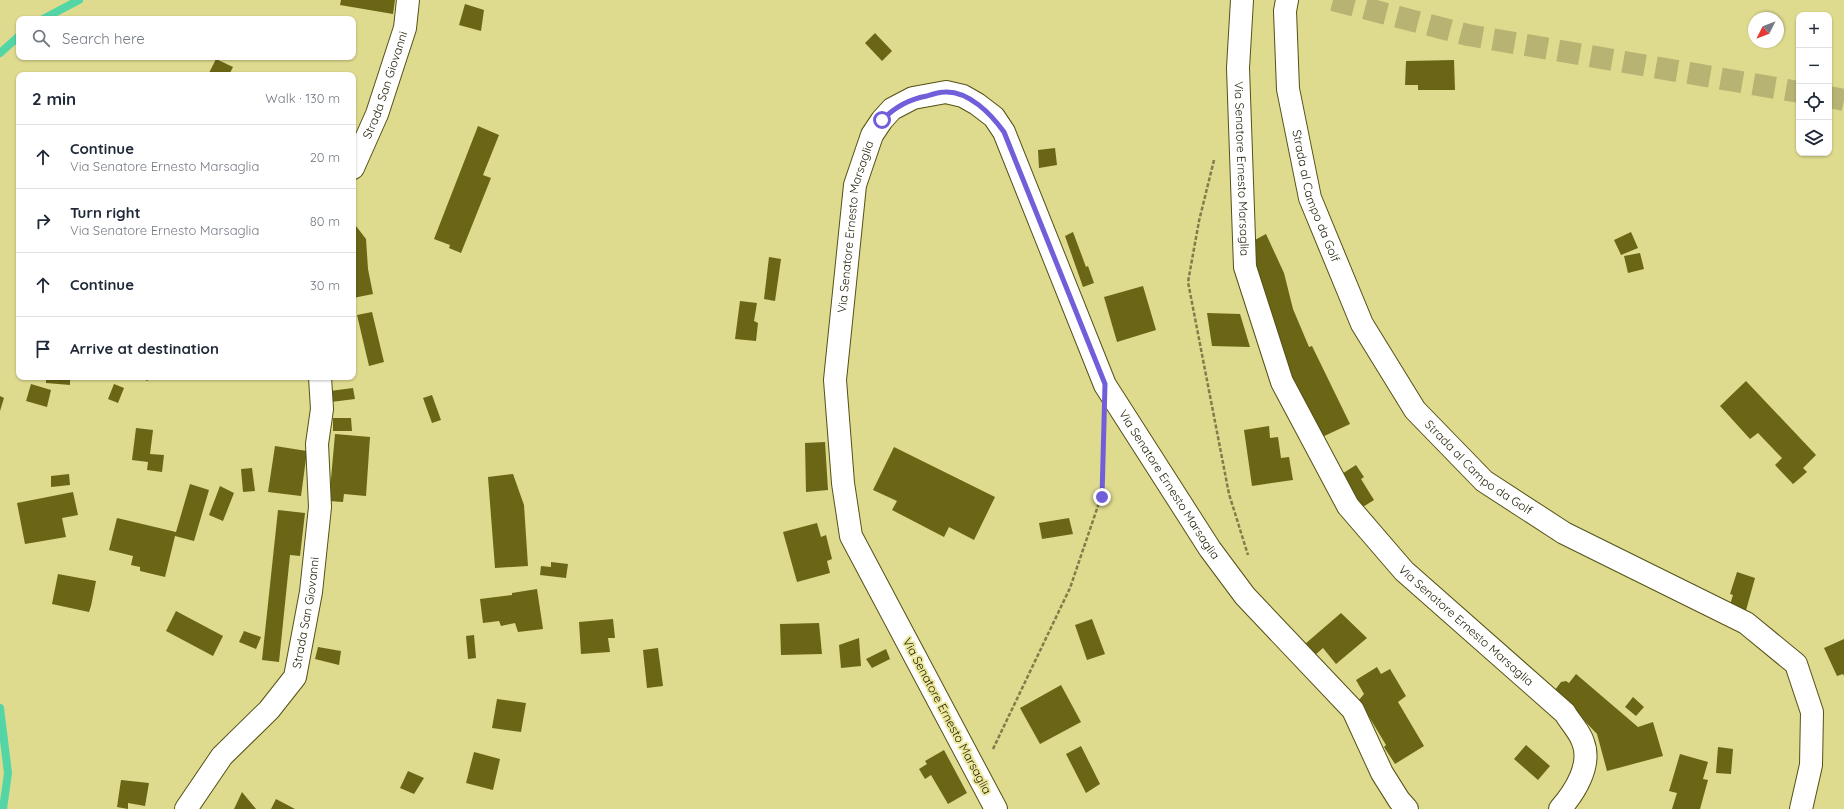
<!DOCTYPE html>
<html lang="en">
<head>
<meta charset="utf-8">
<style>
	:root { --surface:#fff; --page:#f2f2f3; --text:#1f2937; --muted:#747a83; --line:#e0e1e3 }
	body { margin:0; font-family:Quicksand,sans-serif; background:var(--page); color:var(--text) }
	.controls { position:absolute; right:12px; top:12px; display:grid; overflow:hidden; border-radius:8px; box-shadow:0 1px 3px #0004 }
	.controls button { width:36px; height:36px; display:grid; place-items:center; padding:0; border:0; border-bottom:1px solid var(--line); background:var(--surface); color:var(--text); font:20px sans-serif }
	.compass { position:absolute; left:1748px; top:12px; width:36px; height:36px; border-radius:50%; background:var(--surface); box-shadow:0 1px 3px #0004; rotate:228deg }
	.stop { position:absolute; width:12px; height:12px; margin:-9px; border:3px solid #715fda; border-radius:50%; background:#fff }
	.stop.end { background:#715fda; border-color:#fff; box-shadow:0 1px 4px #0008 }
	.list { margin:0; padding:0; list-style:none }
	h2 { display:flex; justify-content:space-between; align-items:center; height:52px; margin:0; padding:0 16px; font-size:17px }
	h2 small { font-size:13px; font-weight:400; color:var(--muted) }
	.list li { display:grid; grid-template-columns:26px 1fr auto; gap:12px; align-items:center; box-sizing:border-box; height:64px; padding:0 16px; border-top:1px solid var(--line) }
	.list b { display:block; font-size:15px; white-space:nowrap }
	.list p { margin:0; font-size:13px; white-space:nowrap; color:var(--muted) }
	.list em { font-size:13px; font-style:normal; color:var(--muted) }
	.icon { flex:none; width:22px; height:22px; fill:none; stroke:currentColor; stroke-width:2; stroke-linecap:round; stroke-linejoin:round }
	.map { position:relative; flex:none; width:1844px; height:809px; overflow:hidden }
	.search { position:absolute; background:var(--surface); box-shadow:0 1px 3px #0004; left:16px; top:16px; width:340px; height:44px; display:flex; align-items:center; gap:10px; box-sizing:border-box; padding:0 14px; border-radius:8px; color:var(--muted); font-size:15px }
	.panel { position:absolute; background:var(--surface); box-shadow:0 1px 3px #0004; left:16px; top:72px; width:340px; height:308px; border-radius:8px }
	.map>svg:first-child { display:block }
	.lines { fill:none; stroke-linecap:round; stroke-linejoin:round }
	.stream { stroke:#54d5a6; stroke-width:8 }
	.building { fill:#6a6616 }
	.highway-tunnel { stroke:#b7b372; stroke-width:22; stroke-dasharray:22 11; stroke-linecap:butt }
	.minor-casing { stroke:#555117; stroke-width:24 }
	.path { stroke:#817d4a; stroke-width:2.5; stroke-dasharray:4 2; stroke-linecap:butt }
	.minor { stroke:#fff; stroke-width:22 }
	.route { stroke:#715fda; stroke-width:5 }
	.labels { text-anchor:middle; stroke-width:4; stroke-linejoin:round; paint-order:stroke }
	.street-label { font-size:12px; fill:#1c1900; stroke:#ebe79b }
</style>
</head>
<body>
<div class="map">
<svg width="1844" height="809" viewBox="0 0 1844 809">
	<rect width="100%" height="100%" fill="#deda8e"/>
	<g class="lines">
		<path class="stream" d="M43 19 79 0
			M0 53 19 36
			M0 708 8 773 3 809"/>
	</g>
	<path class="building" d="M341 0H395L393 14 340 5Z
		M465 4 484 10 481 31 459 25Z
		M875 33 892 51 882 61 865 43Z
		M216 59 233 67 229 75H208Z
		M1454 60 1455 90H1418V85H1405L1406 61Z
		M478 126 499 135 483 175 491 178 461 253 449 248 450 245 434 239Z
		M1055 148 1057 165 1039 168 1038 150Z
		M353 222 366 239 368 269 373 294 353 298Z
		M1073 232 1086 267 1088 266 1094 283 1083 287 1065 236Z
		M1631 232 1638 248 1621 255 1614 240Z
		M1266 234 1284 273 1293 309 1309 347 1312 346 1350 424 1320 438 1282 358 1261 293 1253 241Z
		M1640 253 1644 269 1628 273 1624 256Z
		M769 257 781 259 775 301 764 299Z
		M1143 286 1156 330 1117 342 1104 297Z
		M740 301 757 303 754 321 758 323 756 341 735 339Z
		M372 312 384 362 369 366 357 315Z
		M1207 313 1240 314 1250 347 1212 346Z
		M46 377H70V385L46 383Z
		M137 377H149L148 381Z
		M1746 381 1816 455 1803 468 1807 472 1793 484 1775 465 1782 458 1758 433 1750 439 1720 406Z
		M31 384 51 390 47 407 26 401Z
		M114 384 124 388 118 403 108 399Z
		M353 388 355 399 331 402 330 391Z
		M432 395 441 420 432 423 423 398Z
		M0 396 4 398 0 411Z
		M333 418H351L352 431H333Z
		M1269 426 1270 438 1278 437 1281 458 1289 457 1293 480 1252 486 1244 430Z
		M136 428 153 430 150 454 164 455 162 472 147 470 148 462 132 460Z
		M335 434 370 437 366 496 344 494 343 502 329 501Z
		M825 442 828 490 806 492 805 443Z
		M275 446 307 451 301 496 268 492Z
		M894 447 995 497 974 540 949 527 944 537 892 510 897 501 873 490Z
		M1356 465 1364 477 1361 479 1374 500 1358 510 1337 477Z
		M252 468 255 491 243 492 241 469Z
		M69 474 70 485 51 487V476Z
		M513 474 524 505 528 566 495 568 488 477Z
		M190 484 209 490 194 541 175 536 165 577 140 571V567L131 565 133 556 109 550 117 518 176 532Z
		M220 486 234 493 223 521 209 515Z
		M73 492 78 515 62 518 66 537 25 544 17 503Z
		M278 510 305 513 300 556 290 555 279 662 262 660Z
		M1069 518 1073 534 1042 539 1039 523Z
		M817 523 821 537 826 535 832 559 827 561 830 573 797 582 783 532Z
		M551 562 568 564 566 578 540 575 541 566 551 567Z
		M1737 572 1755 578 1745 614 1729 608 1733 595 1730 594Z
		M58 574 96 581 91 606 89 612 52 604Z
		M537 589 543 629 518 632 515 623 501 626 499 621 483 623 480 599 512 595V593Z
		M176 611 223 636 213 656 166 631Z
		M1341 613 1367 638 1336 664 1323 648 1314 656 1305 644Z
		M613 619 615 638H608L610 652 581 654 579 622Z
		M1092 619 1105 654 1087 660 1075 625Z
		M819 623 822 654 781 655 780 624Z
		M244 631 261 637 256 649 239 642Z
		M474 635 476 658 468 659 466 636Z
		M859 638 861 666 841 668 839 645Z
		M1844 639V676L1843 674 1837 676 1824 648Z
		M318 647 341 651 339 665 315 659Z
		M658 648 663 686 647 688 643 650Z
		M886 649 890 659 872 668 866 659Z
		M1377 667 1381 674 1390 669 1406 696 1398 702 1424 746 1395 764 1384 747 1386 745 1359 700 1364 694 1356 680Z
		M1576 674 1638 727 1653 722 1663 756 1607 771 1597 734 1555 690 1561 682 1566 681 1569 683Z
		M1061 685 1081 722 1040 744 1020 708Z
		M1633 697 1644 707 1636 716 1625 707Z
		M497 699 526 703 521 732 492 728Z
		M1526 745 1550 766 1538 780 1514 759Z
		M1081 746 1100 784 1086 793 1066 754Z
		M1718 747 1733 749 1731 774 1716 773Z
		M944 750 967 793 948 804 931 775 925 779 919 769 927 764 925 761Z
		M474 752 500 759 493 790 466 783Z
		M1680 754 1708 762 1703 779 1708 780 1700 809H1672L1677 793 1669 791Z
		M408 771 424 778 414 794 400 788Z
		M121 780 149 783 145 806 128 803V809L117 807Z
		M242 792 256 809H234Z
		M276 799 295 809H271Z"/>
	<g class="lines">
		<path class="highway-tunnel" d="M1333 0 1468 35 1799 92
			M1829 97 1844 100"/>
		<defs>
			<g id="minor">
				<path id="s1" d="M1242 0 1238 68 1245 267 1282 382 1348 506 1404 571 1565 713C1570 722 1580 732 1583 742 1592 765 1575 792 1560 809"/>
				<path id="s2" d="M1287 0 1285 11 1288 89 1310 198 1362 324 1415 410 1484 481 1564 533 1746 623 1796 664 1812 712 1811 765 1801 809"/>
				<path id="s3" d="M353 168 377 114 405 28 408 0"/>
				<path id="s4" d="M186 809 222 756 269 710 295 677 311 592 320 507 317 444 322 409 320 377"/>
				<path id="s5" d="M996 809 851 536 843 483 835 380 855 185 872 135 882 120 892 109 913 98 946 92 963 96 977 104 994 117 1004 132 1105 385 1210 549 1245 596 1353 710 1382 773 1399 800 1407 809"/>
			</g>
		</defs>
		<use href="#minor" class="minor-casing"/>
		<path class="path" d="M1214 160 1199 221 1188 282 1229 494 1248 555
			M993 749 1070 588 1101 497 1104 431"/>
		<use href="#minor" class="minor"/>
	</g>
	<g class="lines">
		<path class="route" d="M882 120C895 107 909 99 927 96 933 94 939 92 945 92 969 91 991 114 1004 132L1105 384 1102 497"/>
	</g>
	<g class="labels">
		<g class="street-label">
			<text dy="4" stroke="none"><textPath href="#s3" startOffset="89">Strada San Giovanni</textPath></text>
			<text dy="4" stroke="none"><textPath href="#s1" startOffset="169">Via Senatore Ernesto Marsaglia</textPath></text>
			<text dy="4" stroke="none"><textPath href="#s2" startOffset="200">Strada al Campo da Golf</textPath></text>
			<text dy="4" stroke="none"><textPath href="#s5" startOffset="621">Via Senatore Ernesto Marsaglia</textPath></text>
			<text dy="4" stroke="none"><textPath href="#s2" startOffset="524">Strada al Campo da Golf</textPath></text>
			<text dy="4" stroke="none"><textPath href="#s5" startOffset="1269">Via Senatore Ernesto Marsaglia</textPath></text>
			<text dy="4" stroke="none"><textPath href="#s4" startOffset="237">Strada San Giovanni</textPath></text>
			<text dy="4" stroke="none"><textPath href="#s1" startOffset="697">Via Senatore Ernesto Marsaglia</textPath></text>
			<text transform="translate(947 716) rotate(62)" y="4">Via Senatore Ernesto Marsaglia</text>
		</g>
	</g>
</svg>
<div class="controls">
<button>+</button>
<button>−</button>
<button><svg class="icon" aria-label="locate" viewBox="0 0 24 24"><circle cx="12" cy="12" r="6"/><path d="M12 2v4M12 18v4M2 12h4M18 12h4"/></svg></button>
<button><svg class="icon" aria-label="layers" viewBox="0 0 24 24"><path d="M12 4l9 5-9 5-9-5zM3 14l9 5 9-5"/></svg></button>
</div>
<svg class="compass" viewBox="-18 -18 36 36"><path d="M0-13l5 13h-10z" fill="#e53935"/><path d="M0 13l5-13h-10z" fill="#747a83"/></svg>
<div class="stop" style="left:882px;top:120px"></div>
<div class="stop end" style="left:1102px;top:497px"></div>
<div class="search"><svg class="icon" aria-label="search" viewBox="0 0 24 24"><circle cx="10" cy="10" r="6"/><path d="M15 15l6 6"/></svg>Search here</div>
<section class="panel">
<h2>2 min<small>Walk · 130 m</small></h2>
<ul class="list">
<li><svg class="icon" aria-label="ahead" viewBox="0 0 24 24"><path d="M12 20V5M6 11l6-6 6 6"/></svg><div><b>Continue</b><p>Via Senatore Ernesto Marsaglia</p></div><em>20 m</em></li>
<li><svg class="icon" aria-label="right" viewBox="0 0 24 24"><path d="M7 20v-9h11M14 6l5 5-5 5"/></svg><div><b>Turn right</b><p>Via Senatore Ernesto Marsaglia</p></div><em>80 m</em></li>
<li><svg class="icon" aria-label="ahead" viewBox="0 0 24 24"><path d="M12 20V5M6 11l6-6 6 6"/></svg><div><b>Continue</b></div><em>30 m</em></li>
<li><svg class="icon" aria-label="arrive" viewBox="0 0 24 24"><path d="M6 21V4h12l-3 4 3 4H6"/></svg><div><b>Arrive at destination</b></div></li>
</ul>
</section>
</div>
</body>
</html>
